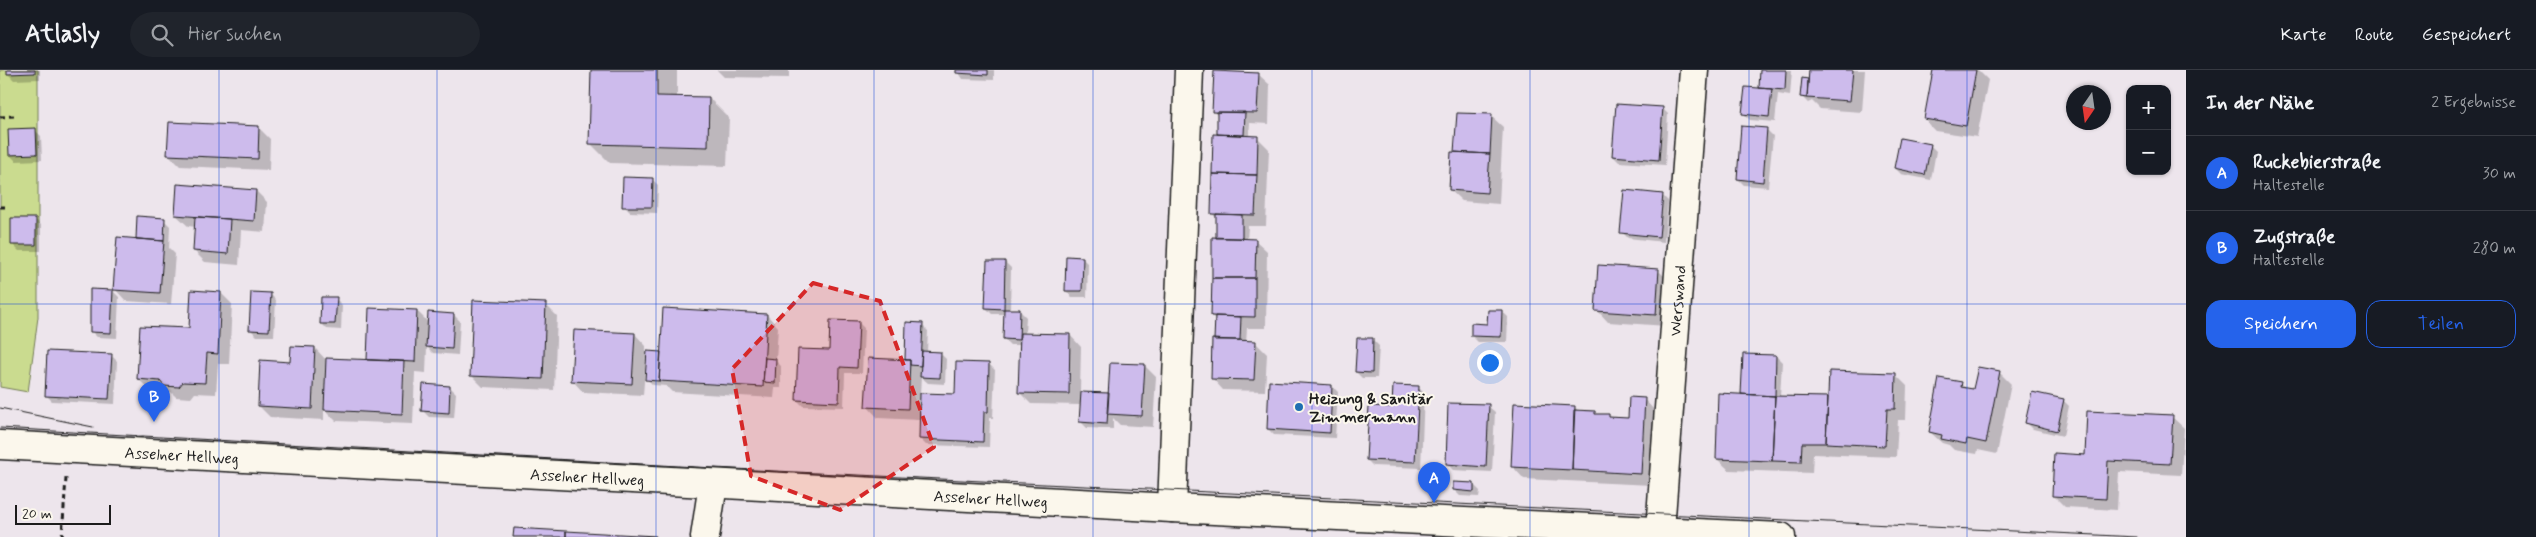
<!DOCTYPE html>
<html lang="de">
<head>
<meta charset="utf-8">
<style>
	:root { --surface:#171b24; --page:#20242c; --text:#f1f3f6; --muted:#9ea1a6; --line:#363941; --accent:#2563eb }
	body { margin:0; font-family:Mynerve,sans-serif; background:var(--page); color:var(--text) }
	.controls { position:absolute; right:15px; top:15px; display:grid; overflow:hidden; border-radius:10px; box-shadow:0 1px 4px #0004 }
	.controls button { width:45px; height:45px; display:grid; place-items:center; padding:0; border:0; border-bottom:1px solid var(--line); background:var(--surface); color:var(--text); font:25px sans-serif }
	.compass { position:absolute; left:2066px; top:15px; width:45px; height:45px; border-radius:50%; background:var(--surface); box-shadow:0 1px 4px #0004; rotate:193deg }
	.scale { position:absolute; left:15px; bottom:12px; width:96px; box-sizing:border-box; padding-left:5px; border:2px solid #1c1c1c; border-top:0; font-size:14px; line-height:18px; white-space:nowrap; color:#1c1c1c; -webkit-text-stroke:4px #fbf7ec; paint-order:stroke }
	.you { position:absolute; left:1489px; top:292px; width:18px; height:18px; margin:-12px; border:4px solid #fff; border-radius:50%; background:#1a73e8; box-shadow:0 0 0 8px #1a73e833 }
	.badge { display:grid; place-items:center; width:32px; height:32px; border-radius:50%; background:var(--accent); color:#fff; font-size:16px; font-weight:700 }
	.pin { position:absolute; translate:-50% -41px; filter:drop-shadow(0 1px 2px #0008) }
	.pin::after { content:''; position:absolute; top:26px; width:18px; height:15px; background:inherit; clip-path:polygon(0 0,100% 0,50% 100%) }
	.list { margin:0; padding:0; list-style:none }
	h2 { display:flex; justify-content:space-between; align-items:center; height:65px; margin:0; padding:0 20px; font-size:21px }
	h2 small { font-size:16px; font-weight:400; color:var(--muted) }
	.list li { display:grid; grid-template-columns:32px 1fr auto; gap:15px; align-items:center; box-sizing:border-box; height:75px; padding:0 20px; border-top:1px solid var(--line) }
	.list b { display:block; font-size:19px; white-space:nowrap }
	.list p { margin:0; font-size:16px; white-space:nowrap; color:var(--muted) }
	.list em { font-size:16px; font-style:normal; color:var(--muted) }
	.actions { display:flex; gap:10px; padding:15px 20px }
	.actions a { flex:1; padding:11px 0; border:1px solid var(--accent); border-radius:15px; text-align:center; font-size:18px; color:var(--accent) }
	.actions .main { background:var(--accent); color:#fff }
	.icon { flex:none; width:28px; height:28px; fill:none; stroke:currentColor; stroke-width:2; stroke-linecap:round; stroke-linejoin:round }
	.map { position:relative; flex:none; width:2186px; height:467px; overflow:hidden }
	header { display:flex; align-items:center; gap:30px; box-sizing:border-box; height:70px; padding:0 25px; background:var(--surface); border-bottom:1px solid var(--line) }
	header strong { font-size:24px }
	nav { display:flex; gap:28px; margin-inline-start:auto; font-size:18px }
	.search { width:350px; height:45px; background:var(--page); display:flex; align-items:center; gap:12px; box-sizing:border-box; padding:0 18px; border-radius:28px; color:var(--muted); font-size:19px }
	main { display:flex }
	aside { flex:1; background:var(--surface) }
	.map>svg:first-child { display:block }
	.green { fill:#cadb8f; stroke:#737c56 }
	.shadow { fill:#0003 }
	.building { fill:#cdbbec; stroke:#1c1c1c }
	.lines { fill:none; stroke-linecap:round; stroke-linejoin:round }
	.minor-casing { stroke:#1c1c1c; stroke-width:31 }
	.major-casing { stroke:#1c1c1c; stroke-width:31 }
	.path { stroke:#1c1c1c; stroke-width:3; stroke-dasharray:5 4; stroke-linecap:butt }
	.minor { stroke:#fbf7ec; stroke-width:28 }
	.major { stroke:#fbf7ec; stroke-width:28 }
	.tram { stroke:#1c1c1c; stroke-width:1 }
	.marked { fill:#d62828; fill-opacity:0.2; stroke:#d62828; stroke-width:4; stroke-dasharray:10 6; stroke-linejoin:round }
	.grid { fill:none; stroke:#1d4ed8; stroke-width:1; stroke-opacity:0.55 }
	.poi-dot { fill:#1f6fb2; stroke:#fbf7ec; stroke-width:2 }
	.labels { text-anchor:middle; stroke-width:4; stroke-linejoin:round; paint-order:stroke }
	.street-label { font-size:16px; fill:#1c1c1c; stroke:#fbf7ec }
	.poi-label { font-size:16px; font-weight:bold; fill:#1c1c1c; stroke:#fbf7ec; text-anchor:start }
</style>
</head>
<body>
<header>
<strong>Atlasly</strong>
<div class="search"><svg class="icon" aria-label="search" viewBox="0 0 24 24"><circle cx="10" cy="10" r="6"/><path d="M15 15l6 6"/></svg>Hier suchen</div>
<nav><a>Karte</a><a>Route</a><a>Gespeichert</a></nav>
</header>
<main>
<div class="map">
<svg width="2186" height="467" viewBox="0 0 2186 467">
	<rect width="100%" height="100%" fill="#ede5ec"/>
	<filter id="ink" filterUnits="userSpaceOnUse"><feTurbulence type="fractalNoise" baseFrequency=".02" numOctaves="2"/><feDisplacementMap in="SourceGraphic" scale="10" xChannelSelector="R" yChannelSelector="G"/><feConvolveMatrix kernelMatrix="1 2 1 2 8 2 1 2 1" color-interpolation-filters="sRGB"/></filter>
	<g filter="url(#ink)">
		<path class="green" d="M0 0H38V247L28 322 0 317Z"/>
		<path class="shadow" d="M8 0H40V9L14 10 8 4Z
			M592 0H677V28H709L729 48 727 96 610 93 590 73Z
			M717 0H789V8L724 7Z
			M957 0H994V10L963 9Z
			M1761 0H1792L1790 26 1778 24 1775 52 1750 50 1744 44 1760 19Z
			M1810 0H1865L1862 42 1820 39 1812 31 1808 33 1802 27 1808 10 1809 12Z
			M1935 0H1978L1988 10 1977 67 1935 61 1929 55 1925 48Z
			M1258 4 1270 15 1269 54 1250 53 1249 67H1257L1269 79 1266 156H1248L1247 170H1255L1267 181 1266 258H1247L1246 272H1255L1267 284 1265 321 1223 320 1212 308 1216 250 1212 246 1217 149 1212 143 1220 66 1218 63V46L1213 41Z
			M1662 38 1668 44 1665 95 1619 92 1613 86Z
			M1458 44 1491 46 1503 57 1499 134 1462 131 1450 120Z
			M1743 57 1767 60 1773 66 1768 117 1744 115 1738 109Z
			M259 58 270 69 269 100 180 96 169 85Z
			M35 60 41 66 42 90 16 91 10 85Z
			M1930 75 1936 81 1931 110 1901 104 1895 98Z
			M652 109 658 115 657 143 630 142 624 136Z
			M256 121 267 132 265 162 241 160 239 195 205 192 194 181 196 157 188 156 176 145Z
			M1662 125 1668 131 1664 172 1628 168 1622 162Z
			M35 149 41 155V181H19L13 175Z
			M164 150 170 156 169 178 175 184 171 234 126 231 115 219 137 170Z
			M1082 188 1088 194 1087 227H1072L1066 221Z
			M1005 192 1011 198 1010 240 1020 241 1026 247 1025 264 1070 265 1081 277 1080 323 1110 324 1144 295 1156 307 1153 357 1120 355 1113 348V359L1087 358 1081 352V335L1031 334 1019 322 1021 275H1010L1004 269 1005 244H992L986 238Z
			M1658 200 1670 212 1667 256 1608 252 1597 240Z
			M91 220 113 221 119 227 117 268 97 267 91 261Z
			M221 223 232 234 229 294H218L216 324 195 323 191 328 176 327 171 322 150 320 138 309 190 260Z
			M270 224 276 230 274 266H257L251 260Z
			M336 229 342 235 341 260 327 259 321 253Z
			M545 234 557 246 554 320 483 317 472 306Z
			M417 241 429 253 454 245 460 251 458 285 433 283 427 277 426 303 415 302 413 354 336 351 324 339V350L270 347 259 336 292 293 315 278 327 291H368Z
			M1502 241 1508 247 1507 272H1478L1472 266 1488 255Z
			M767 245 778 257 776 291 781 296V318H775L774 328 672 322 666 316 653 315 647 309 648 286H646L643 325 583 322 572 310 635 264 646 276V282L662 283Z
			M858 252 864 258 862 303H845L844 337 803 336 797 330 830 281Z
			M922 255 928 261 927 282 940 283 946 289 945 314 928 313 921 307 920 325 956 326 989 294 995 300 993 348H990L989 377 926 375 920 369V350L878 348 867 336 906 291Z
			M1373 270 1379 276 1377 308H1362L1356 302Z
			M111 285 117 291 115 334 52 331 46 325Z
			M1744 285 1776 286 1782 292 1780 327 1829 329 1895 304 1907 316 1906 350H1898L1896 387 1813 384 1812 403 1729 400 1717 389 1743 326Z
			M1999 302 2011 314 1997 384 1978 380 1977 384 1954 380 1949 375 1942 373 1930 362 1961 314 1967 320 1974 321Z
			M1332 316 1338 322 1335 368 1274 365 1268 359Z
			M450 317 456 323 454 348 429 347 423 341Z
			M1418 317 1424 323 1421 398 1373 396 1367 390 1393 339Z
			M1644 329 1655 341 1652 415 1524 409 1513 397 1574 337 1579 341 1594 342 1597 345H1608L1612 349H1630Z
			M2063 330 2069 336 2063 366 2033 359 2027 353Z
			M1488 336 1495 342 1492 402 1453 400 1447 394Z
			M2172 347 2184 358 2181 405 2119 402 2117 440 2065 437 2053 425 2086 386Z
			M1474 415 1480 421 1479 427 1460 426 1454 420Z"/>
		<path class="building" d="M7 0H35V3L7 4Z
			M591 0H657V26L709 27 708 77 589 74Z
			M956 0H988V5L956 3Z
			M1760 0H1786L1785 20 1759 18Z
			M1809 0H1853L1850 31 1807 28Z
			M1933 0H1976L1966 56 1924 49Z
			M1214 1 1259 3 1257 43 1212 42Z
			M1802 8 1808 9 1807 28 1800 27Z
			M1745 17 1772 19 1769 47 1742 44Z
			M1616 34 1663 37 1659 90 1612 86Z
			M1217 42H1245L1244 65 1217 64Z
			M1457 43 1492 44 1490 84 1454 82Z
			M169 52 259 56 258 89 167 85Z
			M1741 56 1767 58 1763 112 1737 109Z
			M36 58 37 84 9 85 8 59Z
			M1213 64 1258 66 1257 105 1212 104Z
			M1900 68 1931 74 1925 105 1894 98Z
			M1451 82 1490 84 1487 123 1449 120Z
			M1212 104 1257 105 1255 145 1211 144Z
			M623 107 653 108 652 137H622Z
			M177 114 256 120 254 151 175 145Z
			M1624 120 1663 124 1659 167 1620 163Z
			M1216 144 1242 145V168H1216Z
			M137 146 165 148 164 171 136 169Z
			M195 147 230 149 228 184 193 181Z
			M11 148H36V175H11Z
			M117 167 164 171 160 223 113 220Z
			M1212 167 1256 169 1255 208H1212Z
			M1066 186 1083 187 1082 221H1065Z
			M987 191H1005L1004 239 985 238Z
			M1598 195 1659 199 1656 245 1595 241Z
			M1212 208H1255V247L1211 246Z
			M90 219 113 220 111 263 90 262Z
			M191 220 221 222 218 284 207 283 205 313 183 312 179 317 164 316 160 311 137 309 140 256 189 258Z
			M251 222 271 223 269 261 249 260Z
			M321 227H337L335 254H320Z
			M473 230 546 233 543 309 470 306Z
			M369 238 417 240 415 292 367 290Z
			M663 238 767 244 763 317 659 311Z
			M1004 239H1020L1019 270 1003 269Z
			M1488 240H1502L1501 267 1471 266V253L1487 254Z
			M428 242 454 244 452 279 426 277Z
			M1215 246 1241 247 1240 270H1214Z
			M830 250 859 251 857 298 840 297 839 332 796 330 798 279 829 280Z
			M906 252 923 253 921 296 910 295V290H905Z
			M574 260 635 263 632 314 571 311Z
			M1020 263 1070 264 1069 324 1018 323Z
			M1357 268H1373L1372 303 1355 302Z
			M1212 269 1256 271 1254 310 1211 309Z
			M291 276 315 277 312 339 258 336 260 290 290 292Z
			M47 281 112 284 109 329 45 326Z
			M647 281 661 282 659 311 645 310Z
			M922 281 941 282 940 308 920 307Z
			M1743 284 1776 285 1775 326 1741 324Z
			M326 288 404 291 402 344 324 340Z
			M765 288 776 289 775 313 763 312Z
			M868 288 910 290 908 339 865 337Z
			M956 292 989 293 988 342H984L983 372 919 369 920 323 955 324Z
			M1110 293 1145 294 1142 346 1107 344Z
			M1978 297 2000 301 1986 373 1967 369 1966 374 1941 369 1942 365 1929 362 1939 308 1962 312 1961 317 1973 319Z
			M1829 301 1896 303 1895 339H1887L1885 376 1826 373Z
			M1269 311 1332 315 1330 363 1267 359Z
			M423 314 450 316 449 343 421 341Z
			M1393 315 1419 316 1415 392 1366 390 1369 336 1392 337Z
			M1081 322 1109 323 1107 354 1079 352Z
			M2032 322 2064 329 2057 361 2025 353Z
			M1718 323 1775 326 1772 391 1716 389Z
			M1775 326 1828 327 1826 373H1802L1801 392 1772 391Z
			M1629 327 1645 328 1641 404 1572 400 1574 340 1595 341V344H1609V347L1628 348Z
			M1448 333 1489 334 1486 397 1446 394Z
			M1514 333 1575 336 1572 400 1511 397Z
			M2087 341 2173 345 2170 394 2108 391 2106 429 2052 426 2054 383 2085 385Z
			M1453 412 1474 413V422L1453 420Z
			M514 458 566 461V467H513Z
			M566 461 656 466V467H566Z"/>
		<g class="lines">
			<defs>
				<g id="minor">
					<path d="M1172 438 1189 0"/>
					<path id="s1" d="M1660 460 1694 0"/>
					<path d="M705 467 713 414"/>
				</g>
				<g id="major">
					<path id="s2" d="M0 375 1172 438 1781 467"/>
				</g>
			</defs>
			<use href="#minor" class="minor-casing"/>
			<use href="#major" class="major-casing"/>
			<path class="path" d="M0 47 14 46
				M0 137H6
				M62 467 66 408"/>
			<use href="#minor" class="minor"/>
			<use href="#major" class="major"/>
			<path class="tram" d="M0 338 93 357
				M0 358 714 398 2137 467"/>
		</g>
	</g>
	<path class="marked" d="M813 213 880 231 934 377 840 440 751 406 732 299Z"/>
	<path class="grid" d="M219 0V467M437 0V467M656 0V467M874 0V467M1093 0V467M1312 0V467M1530 0V467M1749 0V467M1967 0V467M0 234H2186"/>
	<circle class="poi-dot" cx="1299" cy="337" r="5"/>
	<g class="labels">
		<g class="street-label">
			<text dy="6" stroke="none"><textPath href="#s1" startOffset="230">Werswand</textPath></text>
			<text dy="6" stroke="none"><textPath href="#s2" startOffset="182">Asselner Hellweg</textPath></text>
			<text dy="6" stroke="none"><textPath href="#s2" startOffset="588">Asselner Hellweg</textPath></text>
			<text dy="6" stroke="none"><textPath href="#s2" startOffset="992">Asselner Hellweg</textPath></text>
		</g>
		<g class="poi-label">
			<text x="1309" y="334">Heizung &amp; Sanitär<tspan x="1309" dy="18">Zimmermann</tspan></text>
		</g>
	</g>
</svg>
<div class="controls">
<button>+</button>
<button>−</button>
</div>
<svg class="compass" viewBox="-18 -18 36 36"><path d="M0-13l5 13h-10z" fill="#e53935"/><path d="M0 13l5-13h-10z" fill="#9ea1a6"/></svg>
<div class="scale">20 m</div>
<div class="you"></div>
<div class="pin badge" style="left:1434px;top:433px">A</div>
<div class="pin badge" style="left:154px;top:352px">B</div>
</div>
<aside>
<h2>In der Nähe<small>2 Ergebnisse</small></h2>
<ul class="list">
<li><span class="badge">A</span><div><b>Ruckebierstraße</b><p>Haltestelle</p></div><em>30 m</em></li>
<li><span class="badge">B</span><div><b>Zugstraße</b><p>Haltestelle</p></div><em>280 m</em></li>
</ul>
<div class="actions"><a class="main">Speichern</a><a>Teilen</a></div>
</aside>
</main>
</body>
</html>
